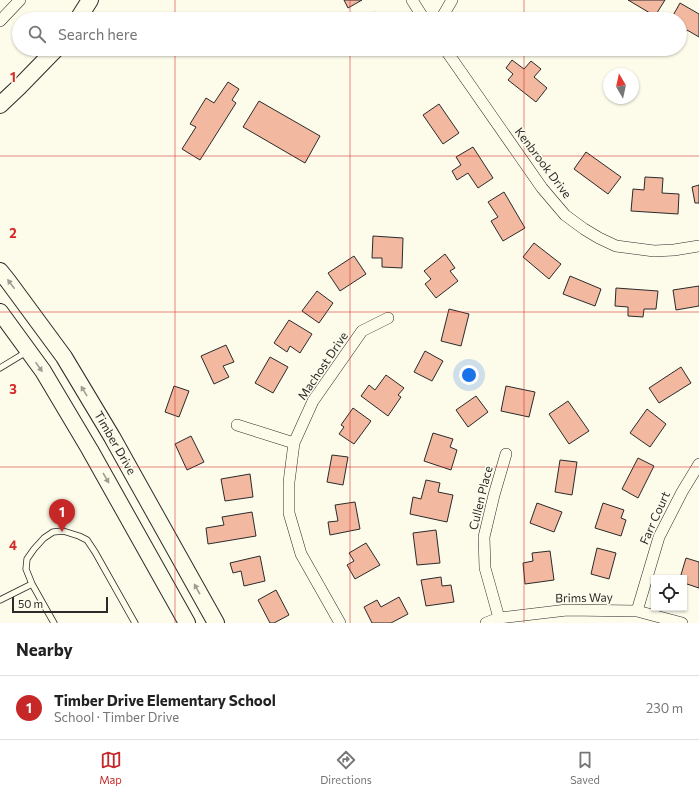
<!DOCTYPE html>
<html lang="en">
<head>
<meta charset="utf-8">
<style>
	:root { --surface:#fff; --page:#f6f6f6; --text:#222; --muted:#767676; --line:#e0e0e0; --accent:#c62828 }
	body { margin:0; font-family:Commissioner,sans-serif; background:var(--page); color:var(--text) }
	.controls { position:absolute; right:12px; bottom:12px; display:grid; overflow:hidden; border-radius:0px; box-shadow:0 1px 3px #0004 }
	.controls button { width:36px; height:36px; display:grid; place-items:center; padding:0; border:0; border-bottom:1px solid var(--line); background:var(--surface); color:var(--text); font:20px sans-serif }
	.compass { position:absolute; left:603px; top:68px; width:36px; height:36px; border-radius:50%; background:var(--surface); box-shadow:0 1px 3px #0004; rotate:351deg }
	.scale { position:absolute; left:12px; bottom:10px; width:96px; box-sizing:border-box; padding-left:4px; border:2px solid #2b2b2b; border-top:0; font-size:11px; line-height:14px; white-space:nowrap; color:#2b2b2b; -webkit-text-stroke:3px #fdfbea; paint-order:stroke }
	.you { position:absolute; left:469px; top:375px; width:14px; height:14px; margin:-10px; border:3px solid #fff; border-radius:50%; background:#1a73e8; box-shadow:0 0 0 6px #1a73e833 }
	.badge { display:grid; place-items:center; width:26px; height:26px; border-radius:50%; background:var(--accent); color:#fff; font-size:13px; font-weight:700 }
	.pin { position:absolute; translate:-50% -33px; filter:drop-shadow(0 1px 2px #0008) }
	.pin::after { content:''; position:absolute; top:21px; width:14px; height:12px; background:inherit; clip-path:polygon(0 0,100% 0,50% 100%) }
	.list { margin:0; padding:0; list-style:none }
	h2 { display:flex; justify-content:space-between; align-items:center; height:52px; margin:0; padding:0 16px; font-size:17px }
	h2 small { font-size:13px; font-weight:400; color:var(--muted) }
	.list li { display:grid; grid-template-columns:26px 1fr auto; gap:12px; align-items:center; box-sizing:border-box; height:64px; padding:0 16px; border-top:1px solid var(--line) }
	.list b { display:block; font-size:15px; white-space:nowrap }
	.list p { margin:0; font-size:13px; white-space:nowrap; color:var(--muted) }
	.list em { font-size:13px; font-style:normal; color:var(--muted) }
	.icon { flex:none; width:22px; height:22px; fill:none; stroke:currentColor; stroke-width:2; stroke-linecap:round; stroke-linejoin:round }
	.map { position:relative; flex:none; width:699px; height:623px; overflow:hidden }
	.search { position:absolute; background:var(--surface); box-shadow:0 1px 3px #0004; left:12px; right:12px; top:12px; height:44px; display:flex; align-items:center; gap:10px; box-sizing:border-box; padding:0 14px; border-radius:22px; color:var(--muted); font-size:15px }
	.sheet { height:116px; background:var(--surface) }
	nav { display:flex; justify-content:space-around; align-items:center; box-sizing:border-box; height:56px; border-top:1px solid var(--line); background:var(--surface); font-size:11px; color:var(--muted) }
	nav a { display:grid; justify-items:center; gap:2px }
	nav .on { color:var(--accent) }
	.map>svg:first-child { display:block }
	.building { fill:#f2b8a0; stroke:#2b2b2b }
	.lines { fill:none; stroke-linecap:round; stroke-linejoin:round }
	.lane-casing { stroke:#2b2b2b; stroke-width:7 }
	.street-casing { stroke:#2b2b2b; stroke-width:12 }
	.secondary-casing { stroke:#2b2b2b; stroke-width:18 }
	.lane { stroke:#fdfbea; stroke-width:5.5 }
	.street { stroke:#fdfbea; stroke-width:11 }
	.secondary { stroke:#fdfbea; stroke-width:16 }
	.oneway { fill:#9e9d94 }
	.grid { fill:none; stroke:#d62828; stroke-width:1; stroke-opacity:0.55 }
	.labels { text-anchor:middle; stroke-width:3; stroke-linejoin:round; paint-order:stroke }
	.street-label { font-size:12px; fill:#2b2b2b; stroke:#fdfbea }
	.grid-label { font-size:13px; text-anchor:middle; font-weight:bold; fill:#d62828; stroke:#fdfbea; stroke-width:3; stroke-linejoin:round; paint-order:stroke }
</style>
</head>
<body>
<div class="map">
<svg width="699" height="623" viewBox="0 0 699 623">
	<rect width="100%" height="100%" fill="#fdfbea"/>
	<path class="building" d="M344 0H362L348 8Z
		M628 0H665L655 16Z
		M680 3 699 14V37L687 30 683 37 680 36V19H671Z
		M375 12 380 19H365Z
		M488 14 491 19H480Z
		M512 60 524 69 531 61 541 69 534 77 547 88 536 102 508 80 513 74 506 68Z
		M228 82 239 89 232 100 236 103 200 160 182 149 196 127 190 124 206 98 214 103Z
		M259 101 320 136 305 163 243 127Z
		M439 104 459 133 443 144 423 115Z
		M473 147 493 178 478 188 468 173 457 180 452 171 461 165 456 157Z
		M586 152 621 177 608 194 574 169Z
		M645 177 663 178 662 193 679 194 678 214 631 211 633 189 644 190Z
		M699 185V203H695L692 187Z
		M504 192 525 228 503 241 491 221 498 217 488 202Z
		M373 236 403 238 402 268 382 267V258H372Z
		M534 243 561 264 549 279 523 257Z
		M445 254 455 268 450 271 458 281 436 298 425 284 431 279 424 271Z
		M354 256 366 274 340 291 328 273Z
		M570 276 601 289 595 306 563 294Z
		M699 286V306L676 310 673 290Z
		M616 288 658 291 656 309H644L643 317 628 316V307L615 306Z
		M317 291 333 303 319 323 302 311Z
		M449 309 469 314 461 346 441 341Z
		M289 320 312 334 300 353 290 346 287 352 274 343Z
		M226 345 234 362 223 366 229 377 214 384 201 356Z
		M425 351 443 361 432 381 414 372Z
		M270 357 288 367 273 393 255 383Z
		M681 367 691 383 659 403 649 388Z
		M386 375 404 388 398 395 401 397 388 416 361 396 369 385 375 390Z
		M174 386 189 391 179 417 165 412Z
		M506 386 535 392 529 417 501 411Z
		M476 396 488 412 468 427 456 410Z
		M568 401 589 431 569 444 549 414Z
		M353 408 371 421 354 444 339 434 344 427 341 425Z
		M647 409 666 424 650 447 630 433Z
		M433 433 453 439 450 447 457 450 451 470 424 461Z
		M191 436 204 462 187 470 175 444Z
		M332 455 348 457 343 485 327 482Z
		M638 458 654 466 638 498 622 489Z
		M560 460 577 462 572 495 555 492Z
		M250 474 253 497 225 501 221 479Z
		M426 480 440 483 438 492 453 495 447 522 410 514 413 497 421 499Z
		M355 502 360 529 330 535 328 522 338 521 335 505Z
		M537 503 562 512 554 532 530 523Z
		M603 503 624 510 621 518 626 520 621 536 595 528Z
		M252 512 256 536 208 544 206 528 224 525 222 517Z
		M436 530 440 563 417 565 413 533Z
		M366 543 380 565 355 579 347 565 354 561 349 553Z
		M597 548 616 553 609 579 591 574Z
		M550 551 554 580 525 584 523 563 533 561 532 553Z
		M260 556 265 581 244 586 241 571 233 573 230 563Z
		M686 558 699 562V588L684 583V578H680Z
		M441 577 442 586 451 585 454 602 426 606 421 580Z
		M276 590 289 615 274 623H270L258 600Z
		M399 597 408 614 391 623H372L364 607 377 600 381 607Z"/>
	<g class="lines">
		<defs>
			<path id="lane" d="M0 368 28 351
				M0 600 32 584
				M54 623 32 584 26 569 27 559 34 549 44 538 53 532 63 531 79 536 87 540 95 552 135 623"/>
			<path id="street" d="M412 0 424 19
				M441 19 452 0
				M0 21 20 0
				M445 49 542 188 565 215 584 229 599 238 616 246 654 251 674 250 699 246
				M237 425 294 443
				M637 611 659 537 682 492 699 464
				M499 618 485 568 484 537 494 495 506 454
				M340 623 301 554 289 513V482L294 443 313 401 362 331 388 318
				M486 623 499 618 567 610 637 611 682 623"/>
			<path id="secondary" d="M78 19 90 0
				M0 105 19 87 56 49
				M0 271 8 281 64 357 112 437 216 623
				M0 312 43 371 90 450 187 623"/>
		</defs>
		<use href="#lane" class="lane-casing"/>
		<use href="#street" class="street-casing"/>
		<use href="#secondary" class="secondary-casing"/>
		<use href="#lane" class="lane"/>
		<use href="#street" class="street"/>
		<use href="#secondary" class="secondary"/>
	</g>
	<defs><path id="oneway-solid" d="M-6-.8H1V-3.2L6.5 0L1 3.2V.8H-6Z"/></defs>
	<g class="oneway">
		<use href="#oneway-solid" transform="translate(11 284) rotate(-127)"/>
		<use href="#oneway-solid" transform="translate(39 367) rotate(55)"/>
		<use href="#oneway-solid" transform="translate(84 391) rotate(-121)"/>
		<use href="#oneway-solid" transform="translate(106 478) rotate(60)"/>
		<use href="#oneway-solid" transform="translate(197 589) rotate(-119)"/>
	</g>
	<path class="grid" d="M175 0V19M350 0V19M524 0V19M175 49V623M350 49V623M524 49V623M0 156H699M0 312H699M0 467H699"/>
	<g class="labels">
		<g class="street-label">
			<text transform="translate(543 163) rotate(53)" y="4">Kenbrook Drive</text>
			<text transform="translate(323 366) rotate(-56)" y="4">Machost Drive</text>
			<text transform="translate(115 443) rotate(60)" y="4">Timber Drive</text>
			<text transform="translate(481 498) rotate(-76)" y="4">Cullen Place</text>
			<text transform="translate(655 518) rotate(-66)" y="4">Farr Court</text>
			<text transform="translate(584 598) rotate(-1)" y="4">Brims Way</text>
		</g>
	</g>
	<g class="grid-label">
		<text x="13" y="82">1</text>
		<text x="13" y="238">2</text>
		<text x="13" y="394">3</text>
		<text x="13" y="550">4</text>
	</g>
</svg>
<div class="controls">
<button><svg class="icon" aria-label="locate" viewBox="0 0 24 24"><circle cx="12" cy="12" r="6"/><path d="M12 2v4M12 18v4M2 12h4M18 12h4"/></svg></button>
</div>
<svg class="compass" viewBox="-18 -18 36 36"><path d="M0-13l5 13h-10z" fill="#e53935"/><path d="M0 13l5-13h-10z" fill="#767676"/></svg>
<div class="scale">50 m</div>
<div class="you"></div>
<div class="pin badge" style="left:62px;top:532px">1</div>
<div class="search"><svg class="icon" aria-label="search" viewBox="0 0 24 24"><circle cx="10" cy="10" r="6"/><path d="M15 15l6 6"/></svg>Search here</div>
</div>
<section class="sheet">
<h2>Nearby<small></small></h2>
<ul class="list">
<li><span class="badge">1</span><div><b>Timber Drive Elementary School</b><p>School · Timber Drive</p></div><em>230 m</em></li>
</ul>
</section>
<nav>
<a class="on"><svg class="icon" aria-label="map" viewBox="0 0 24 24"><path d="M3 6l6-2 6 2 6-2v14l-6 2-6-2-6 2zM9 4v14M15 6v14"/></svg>Map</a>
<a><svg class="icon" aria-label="directions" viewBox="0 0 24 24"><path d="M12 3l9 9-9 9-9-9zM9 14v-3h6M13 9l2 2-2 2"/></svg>Directions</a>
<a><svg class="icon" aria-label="saved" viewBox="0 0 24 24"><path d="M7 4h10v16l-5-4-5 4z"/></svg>Saved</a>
</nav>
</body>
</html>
